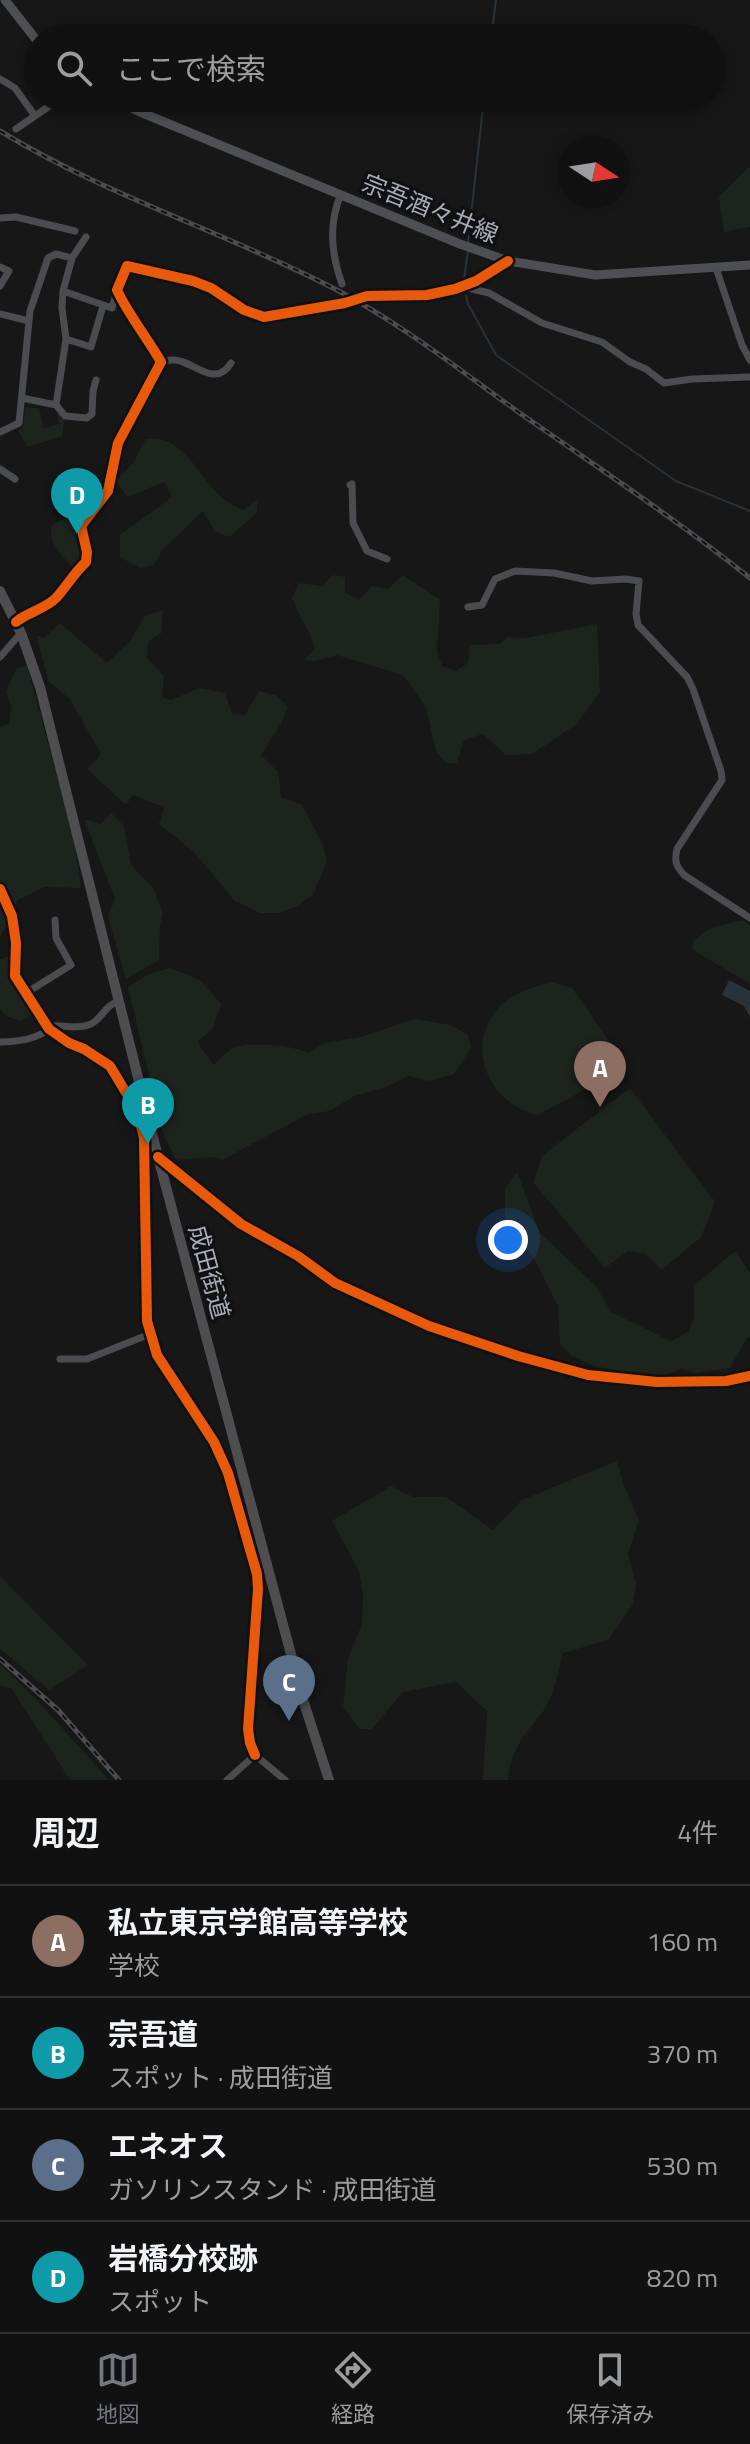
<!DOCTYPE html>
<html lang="ja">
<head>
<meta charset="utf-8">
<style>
	:root { --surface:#111; --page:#1e1f1f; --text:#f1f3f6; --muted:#9c9d9f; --line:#303131; --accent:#757880 }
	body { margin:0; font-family:"Titillium Web","Noto Sans JP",sans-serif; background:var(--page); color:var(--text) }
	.compass { position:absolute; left:558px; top:136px; width:72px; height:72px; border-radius:50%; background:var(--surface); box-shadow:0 4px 12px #0003; rotate:102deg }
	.you { position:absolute; left:508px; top:1240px; width:28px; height:28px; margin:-20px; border:6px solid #fff; border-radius:50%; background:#1a73e8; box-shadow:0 0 0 12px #1a73e833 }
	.badge { display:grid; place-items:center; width:52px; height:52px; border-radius:50%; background:var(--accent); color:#fff; font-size:26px; font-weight:700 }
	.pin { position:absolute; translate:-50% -66px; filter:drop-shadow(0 2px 4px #0008) }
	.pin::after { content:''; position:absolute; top:42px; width:28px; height:24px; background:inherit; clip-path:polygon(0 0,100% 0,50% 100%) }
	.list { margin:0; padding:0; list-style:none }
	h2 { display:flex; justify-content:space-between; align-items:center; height:104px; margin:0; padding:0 32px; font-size:34px }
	h2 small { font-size:26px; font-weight:400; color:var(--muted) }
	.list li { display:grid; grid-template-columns:52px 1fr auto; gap:24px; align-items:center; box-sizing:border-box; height:112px; padding:0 32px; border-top:2px solid var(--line) }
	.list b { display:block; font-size:30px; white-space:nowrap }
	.list p { margin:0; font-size:26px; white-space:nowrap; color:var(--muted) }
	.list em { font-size:26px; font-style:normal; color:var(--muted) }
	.icon { flex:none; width:44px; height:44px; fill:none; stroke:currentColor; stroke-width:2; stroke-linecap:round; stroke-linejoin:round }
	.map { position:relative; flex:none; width:750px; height:1780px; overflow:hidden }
	.search { position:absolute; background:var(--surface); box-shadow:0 4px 12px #0003; left:24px; right:24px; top:24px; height:88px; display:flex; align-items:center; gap:20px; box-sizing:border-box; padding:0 28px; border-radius:44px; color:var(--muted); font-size:30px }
	.sheet { height:552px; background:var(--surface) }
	nav { display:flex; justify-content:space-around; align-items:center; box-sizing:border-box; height:112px; border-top:2px solid var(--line); background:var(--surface); font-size:22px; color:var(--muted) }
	nav a { display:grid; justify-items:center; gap:4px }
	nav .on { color:var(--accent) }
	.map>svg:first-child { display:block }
	.green { fill:#1d241e }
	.water { fill:#2a3239 }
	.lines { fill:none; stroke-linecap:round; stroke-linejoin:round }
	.stream { stroke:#2a3239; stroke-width:2 }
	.minor { stroke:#4b4c50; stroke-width:7 }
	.major { stroke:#4d4f52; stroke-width:9 }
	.highway { stroke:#4e4e51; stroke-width:10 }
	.rail-casing { stroke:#4b4c4f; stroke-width:5 }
	.rail { stroke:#111113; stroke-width:2; stroke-dasharray:6; stroke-linecap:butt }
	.cycleway-casing { stroke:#111113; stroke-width:15 }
	.cycleway { stroke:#e8590c; stroke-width:10 }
	.labels { text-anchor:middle; stroke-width:7; stroke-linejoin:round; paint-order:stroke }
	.street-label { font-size:24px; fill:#a8adb8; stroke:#111113 }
</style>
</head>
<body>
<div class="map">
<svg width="750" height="1780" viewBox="0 0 750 1780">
	<rect width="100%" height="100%" fill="#171717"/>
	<path class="green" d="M748 168H750V227L724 232 719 197Z
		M25 407 39 408 44 428 59 424 57 412 64 420 62 436 28 447 18 431 23 428Z
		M146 439C152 439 161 439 166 441 200 456 203 495 244 510L258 499 257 512 230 537 216 532 203 511 162 550 154 565 140 568 120 557V535L172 497 164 482 127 497 116 481 133 463Z
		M65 518 78 528 81 559 73 568C62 555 47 543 52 525Z
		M333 575 345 577V592L359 600 372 586 388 589 403 575 440 600 437 651 442 666 456 671 468 663 470 645 500 644 507 637 526 638 597 624 600 692 577 724 532 754 506 755 483 734 464 740 457 763H446L436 752 426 707 403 675 337 655 314 661 304 660 315 649C310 629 298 616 292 598L299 583 322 586Z
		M163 610 161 633 148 642 147 658 164 676 162 697 171 700 199 688 225 693 232 714 245 715 259 691 277 696 288 707 280 725 261 755 278 772 281 797 302 805 322 843 327 861 313 895 297 906 279 913H260L235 901 194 852 159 824 164 807 133 795 126 805 87 769 101 754 70 699 49 682 36 635 44 638 60 623 107 663 129 642 145 616Z
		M27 666 74 838 81 888 44 887 18 900 0 937V727L9 724 11 707 6 691 17 668Z
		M111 813 124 826 131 865 154 889 163 914 160 925 159 960 126 979 108 916 115 899 84 819 101 824Z
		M742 920 750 926V984L693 950V941L711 928Z
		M11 956 32 1015 21 1021 6 1016 0 1009V959Z
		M170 968 200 980 221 1004 213 1028 197 1042 214 1065C220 1060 226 1051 233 1048 248 1041 294 1045 308 1053L325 1043 361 1037 414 1019 451 1025 468 1035 471 1048 454 1074 429 1081 409 1076 383 1088 354 1096 330 1111 308 1114 222 1160 212 1157 176 1160 162 1131 128 987 147 975Z
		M551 982 572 988 614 1048 610 1076 538 1115C488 1104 462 1044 501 1005 515 992 534 987 551 982Z
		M630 1088 715 1202 701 1237 662 1270 645 1254 628 1251 605 1268 533 1182 542 1156Z
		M517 1172 540 1233 596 1286 611 1312 671 1341 688 1332 694 1318V1286L735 1251 750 1273V1337L746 1339 730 1368 697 1373 681 1369 658 1378 594 1366 572 1356 560 1344 558 1306 532 1255 505 1222V1188Z
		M617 1461 624 1486 639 1520 628 1554 636 1584 633 1604 608 1640 563 1653C558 1672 554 1698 542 1713 523 1736 511 1750 508 1780H483L487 1711 456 1682 403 1692 372 1729H360L343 1707 348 1658 362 1624 363 1596 359 1571 332 1521 391 1486 413 1497H446L493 1530 522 1500Z
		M0 1576 88 1665 49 1690 0 1649Z
		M0 1664 38 1701 109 1780H70L11 1688 0 1686Z"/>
	<path class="water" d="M729 980 750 991V1017L744 1006 722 995Z"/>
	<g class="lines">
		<path class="stream" d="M491 38 496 0
			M468 243 484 98
			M464 280 468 250
			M466 296 468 304 496 355 676 481 750 511"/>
		<path class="minor" d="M0 79 15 88 35 116
			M16 129 61 98
			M341 194C328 224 331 254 342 284
			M0 218 16 217 75 231
			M0 267 9 271 0 286
			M716 268 742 345 750 360
			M465 286 472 289 489 293 542 323 602 342 630 362 646 369 664 383 692 379 750 377
			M63 291 112 308 117 291
			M0 314 29 321
			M66 339 91 347 103 306
			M161 362C167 360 173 359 180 361 196 365 217 387 231 363
			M22 398 56 405 65 416 87 418 92 414 93 391 96 380
			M56 405 66 339 62 308 63 291 72 258 86 237
			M0 432 19 423 30 311 48 258 56 254 72 258
			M0 469 15 479
			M350 485 352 484 353 523 367 551 387 559
			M468 607 482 605 495 579 515 571 554 573 592 581 626 579 639 581 636 614 638 625 687 677 693 689 721 771 722 780 677 849C674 861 676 866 684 875L750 918
			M16 622C28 612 45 609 56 598 67 586 74 573 86 562L87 552 81 526 108 491 118 443 161 362C147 337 129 316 117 290L127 266 193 281 211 288 244 310 264 317 345 303 367 296 427 295 455 289 476 281 508 261
			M0 657 21 633
			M0 889 12 916 16 943 15 976 49 1029 69 1043 84 1049 110 1066 137 1111 144 1138 147 1321 157 1355 214 1442 228 1473 257 1574 258 1589 248 1729 250 1743 255 1755
			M26 993 71 965 56 938 55 920
			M48 1026C61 1024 83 1031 94 1022 104 1015 106 1005 119 1001
			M0 1042C17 1042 36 1039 49 1029
			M159 1158 241 1224 298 1256 335 1283 429 1326 518 1356 588 1375 657 1382 726 1381 750 1376
			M60 1359H87L150 1334
			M227 1780 255 1755 285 1780"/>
		<path class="major" d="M5 0 38 42
			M112 98 140 112 460 244 508 261 595 275 750 265"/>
		<path class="highway" d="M0 591 21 633 40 687 158 1157 304 1703 329 1780"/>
		<defs>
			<path id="rail" d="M0 131C105 195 224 232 333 288 401 323 462 372 524 416 600 469 677 520 750 578
				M0 1659 58 1710 119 1780"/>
		</defs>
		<use href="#rail" class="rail-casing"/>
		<use href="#rail" class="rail"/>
		<defs>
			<path id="cycleway" d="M16 622C28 612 45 609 56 598 67 586 74 573 86 562L87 552 81 526 108 491 118 443 161 362C147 337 129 316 117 290L127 266 193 281 211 288 244 310 264 317 345 303 367 296 427 295 455 289 476 281 508 261
				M0 889 12 916 16 943 15 976 49 1029 69 1043 84 1049 110 1066 137 1111 144 1138 147 1321 157 1355 214 1442 228 1473 257 1574 258 1589 248 1729 250 1743 255 1755
				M158 1157 241 1224 298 1256 335 1283 429 1326 518 1356 588 1375 657 1382 726 1381 750 1376"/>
		</defs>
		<use href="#cycleway" class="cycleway-casing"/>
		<use href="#cycleway" class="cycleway"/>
	</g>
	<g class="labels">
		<g class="street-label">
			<text transform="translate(430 209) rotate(22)" y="8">宗吾酒々井線</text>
			<text transform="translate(209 1272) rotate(75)" y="8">成田街道</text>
		</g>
	</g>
</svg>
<svg class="compass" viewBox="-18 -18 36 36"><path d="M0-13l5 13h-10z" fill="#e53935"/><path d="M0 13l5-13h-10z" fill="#9c9d9f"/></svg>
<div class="you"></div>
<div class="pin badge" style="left:600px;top:1107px;background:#8d6e63">A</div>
<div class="pin badge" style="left:148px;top:1144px;background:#0f9aa8">B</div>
<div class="pin badge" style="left:289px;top:1721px;background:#5c6f8a">C</div>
<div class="pin badge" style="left:77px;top:534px;background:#0f9aa8">D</div>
<div class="search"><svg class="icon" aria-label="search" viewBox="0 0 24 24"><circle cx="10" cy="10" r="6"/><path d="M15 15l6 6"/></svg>ここで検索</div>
</div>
<section class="sheet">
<h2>周辺<small>4件</small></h2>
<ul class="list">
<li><span class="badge" style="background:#8d6e63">A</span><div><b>私立東京学館高等学校</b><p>学校</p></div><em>160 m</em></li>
<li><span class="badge" style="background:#0f9aa8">B</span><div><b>宗吾道</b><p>スポット · 成田街道</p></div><em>370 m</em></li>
<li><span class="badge" style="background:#5c6f8a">C</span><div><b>エネオス</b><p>ガソリンスタンド · 成田街道</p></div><em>530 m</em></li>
<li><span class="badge" style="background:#0f9aa8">D</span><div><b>岩橋分校跡</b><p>スポット</p></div><em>820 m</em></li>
</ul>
</section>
<nav>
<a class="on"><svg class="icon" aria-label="map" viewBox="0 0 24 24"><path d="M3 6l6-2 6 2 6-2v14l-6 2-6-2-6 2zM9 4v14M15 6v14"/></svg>地図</a>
<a><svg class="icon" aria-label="directions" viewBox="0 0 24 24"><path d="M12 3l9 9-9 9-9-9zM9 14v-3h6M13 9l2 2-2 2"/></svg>経路</a>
<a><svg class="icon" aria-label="saved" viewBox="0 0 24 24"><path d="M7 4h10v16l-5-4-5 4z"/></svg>保存済み</a>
</nav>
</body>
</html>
